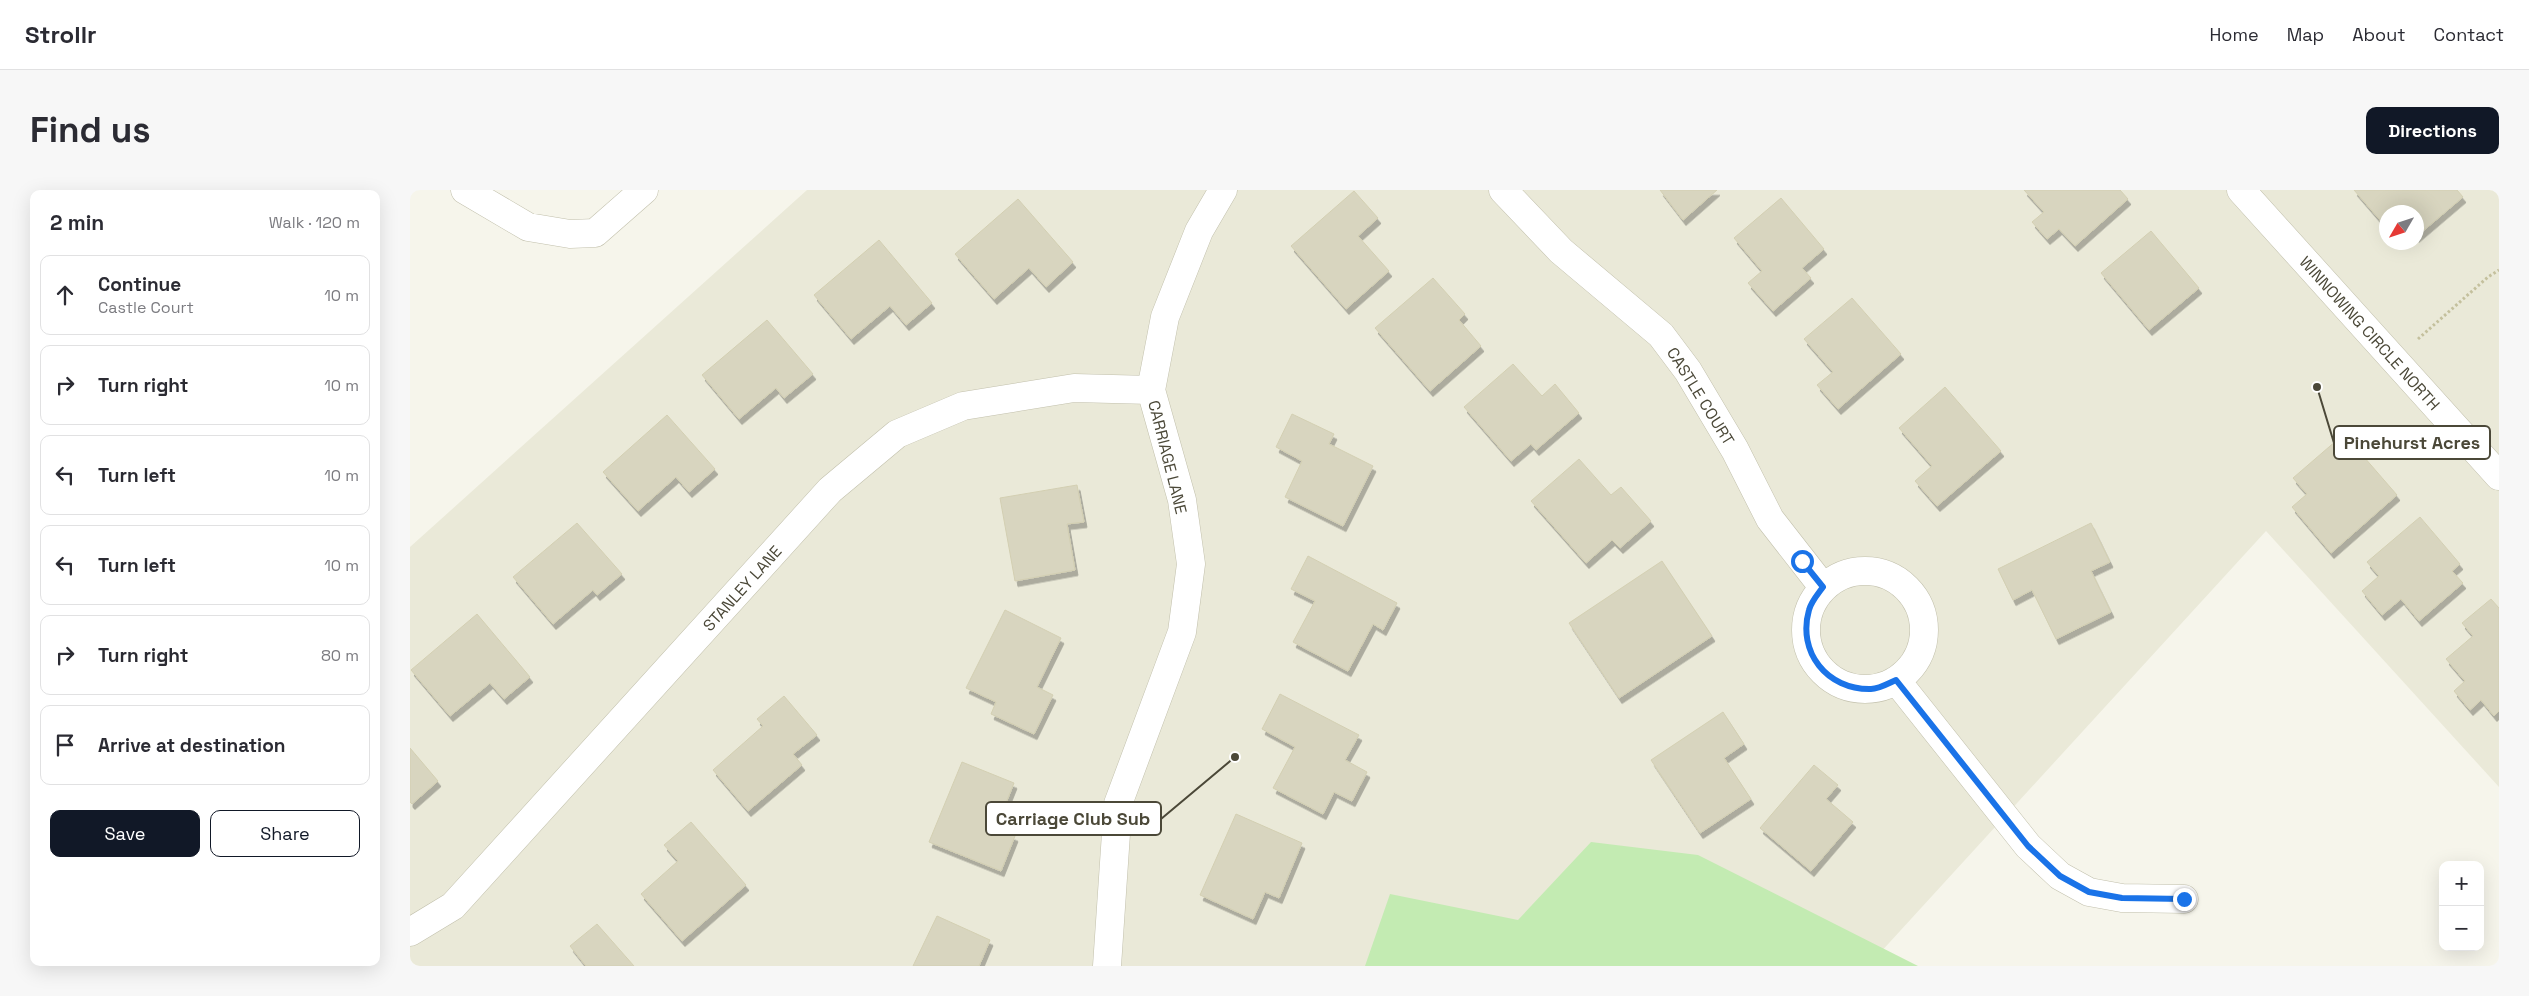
<!DOCTYPE html>
<html lang="en">
<head>
<meta charset="utf-8">
<style>
	:root { --surface:#fff; --page:#f7f7f7; --text:#2b2b33; --muted:#7c7c81; --line:#e1e1e2; --accent:#111827 }
	body { margin:0; font-family:"Space Grotesk",sans-serif; background:var(--page); color:var(--text) }
	.controls { position:absolute; right:15px; bottom:15px; display:grid; overflow:hidden; border-radius:10px; box-shadow:0 5px 20px #0002 }
	.controls button { width:45px; height:45px; display:grid; place-items:center; padding:0; border:0; border-bottom:1px solid var(--line); background:var(--surface); color:var(--text); font:25px sans-serif }
	.compass { position:absolute; left:1969px; top:15px; width:45px; height:45px; border-radius:50%; background:var(--surface); box-shadow:0 5px 20px #0002; rotate:231deg }
	.stop { position:absolute; width:15px; height:15px; margin:-11px; border:4px solid #1a73e8; border-radius:50%; background:#fff }
	.stop.end { background:#1a73e8; border-color:#fff; box-shadow:0 1px 5px #0008 }
	.list { margin:0; padding:0; list-style:none }
	h2 { display:flex; justify-content:space-between; align-items:center; height:65px; margin:0; padding:0 20px; font-size:21px }
	h2 small { font-size:16px; font-weight:400; color:var(--muted) }
	.list li { display:grid; grid-template-columns:32px 1fr auto; gap:15px; align-items:center; box-sizing:border-box; height:80px; margin:0 10px 10px; padding:0 10px; border:1px solid var(--line); border-radius:10px }
	.list b { display:block; font-size:19px; white-space:nowrap }
	.list p { margin:0; font-size:16px; white-space:nowrap; color:var(--muted) }
	.list em { font-size:16px; font-style:normal; color:var(--muted) }
	.actions { display:flex; gap:10px; padding:15px 20px }
	.actions a { flex:1; padding:11px 0; border:1px solid var(--accent); border-radius:10px; text-align:center; font-size:18px; color:var(--accent) }
	.actions .main { background:var(--accent); color:#fff }
	.icon { flex:none; width:28px; height:28px; fill:none; stroke:currentColor; stroke-width:2; stroke-linecap:round; stroke-linejoin:round }
	.map { position:relative; flex:none; width:2089px; height:776px; overflow:hidden; border-radius:10px }
	header { display:flex; align-items:center; gap:30px; box-sizing:border-box; height:70px; padding:0 25px; background:var(--surface); border-bottom:1px solid var(--line) }
	header strong { font-size:24px }
	nav { display:flex; gap:28px; margin-inline-start:auto; font-size:18px }
	.intro { display:flex; align-items:center; justify-content:space-between; box-sizing:border-box; height:120px; padding:0 30px }
	h1 { margin:0; font-size:35px }
	.button { padding:12px 22px; border-radius:10px; background:var(--accent); color:#fff; font-size:18px; font-weight:700 }
	main { display:flex; gap:30px; padding:0 30px }
	aside { flex:1; background:var(--surface); border-radius:10px; box-shadow:0 5px 20px #0002 }
	.map>svg:first-child { display:block }
	.residential { fill:#eae9d8; fill-rule:evenodd }
	.green { fill:#c3ebb2 }
	.building { fill:#d8d5bf; stroke:#d3cfb2; filter:url(#shadow) }
	.lines { fill:none; stroke-linecap:round; stroke-linejoin:round }
	.minor-casing { stroke:#c2c0ac; stroke-width:29 }
	.path { stroke:#c4c09d; stroke-width:3; stroke-dasharray:2.5 2.5; stroke-linecap:butt }
	.minor { stroke:#fff; stroke-width:28 }
	.route { stroke:#1a73e8; stroke-width:6 }
	.labels { text-anchor:middle; stroke-width:5; stroke-linejoin:round; paint-order:stroke }
	.street-label { font-size:16px; fill:#4b4838; stroke:#fff }
	.leader { fill:none; stroke:#4b4838; stroke-width:2 }
	.callout-dot { fill:#4b4838; stroke:#fff; stroke-width:2 }
	.callout { fill:#fff; stroke:#4b4838; stroke-width:2 }
	.callout-label { font-size:18px; text-anchor:middle; font-weight:bold; fill:#4b4838 }
</style>
</head>
<body>
<header>
<strong>Strollr</strong>
<nav><a>Home</a><a>Map</a><a>About</a><a>Contact</a></nav>
</header>
<div class="intro"><h1>Find us</h1><a class="button">Directions</a></div>
<main>
<aside>
<h2>2 min<small>Walk · 120 m</small></h2>
<ul class="list">
<li><svg class="icon" aria-label="ahead" viewBox="0 0 24 24"><path d="M12 20V5M6 11l6-6 6 6"/></svg><div><b>Continue</b><p>Castle Court</p></div><em>10 m</em></li>
<li><svg class="icon" aria-label="right" viewBox="0 0 24 24"><path d="M7 20v-9h11M14 6l5 5-5 5"/></svg><div><b>Turn right</b></div><em>10 m</em></li>
<li><svg class="icon" aria-label="left" viewBox="0 0 24 24"><path d="M17 20v-9H6M10 6l-5 5 5 5"/></svg><div><b>Turn left</b></div><em>10 m</em></li>
<li><svg class="icon" aria-label="left" viewBox="0 0 24 24"><path d="M17 20v-9H6M10 6l-5 5 5 5"/></svg><div><b>Turn left</b></div><em>10 m</em></li>
<li><svg class="icon" aria-label="right" viewBox="0 0 24 24"><path d="M7 20v-9h11M14 6l5 5-5 5"/></svg><div><b>Turn right</b></div><em>80 m</em></li>
<li><svg class="icon" aria-label="arrive" viewBox="0 0 24 24"><path d="M6 21V4h12l-3 4 3 4H6"/></svg><div><b>Arrive at destination</b></div></li>
</ul>
<div class="actions"><a class="main">Save</a><a>Share</a></div>
</aside>
<div class="map">
<svg width="2089" height="776" viewBox="0 0 2089 776">
	<defs>
		<filter id="shadow"><feDropShadow dx="3" dy="5.5" stdDeviation="0" flood-color="#0004"/></filter>
	</defs>
	<rect width="100%" height="100%" fill="#f6f5eb"/>
	<path class="residential" d="M397 0H2089V597L1856 341 1458 776H0V357ZM1976 22H2006V52H1976Z"/>
	<path class="green" d="M1181 652 1288 665 1508 776H955L980 704 1108 730Z"/>
	<path class="building" d="M1250 0H1307L1273 30Z
		M1614 0H1710L1718 9 1665 56 1649 39 1637 49 1622 32 1634 22Z
		M1944 0H2047L2053 7 2006 47V22H1976V37Z
		M944 1 968 28 948 46 979 81 936 119 881 56Z
		M1371 8 1414 59 1392 78 1401 88 1363 121 1338 93 1352 81 1324 48Z
		M608 9 663 72 636 97 619 78 584 109 545 64Z
		M1741 41 1789 98 1739 140 1691 83Z
		M469 50 522 113 496 135 480 116 441 149 404 105Z
		M1023 88 1055 124 1049 130 1071 156 1020 201 965 138Z
		M1442 108 1491 164 1428 219 1407 195 1423 182 1394 149Z
		M357 130 403 184 374 208 366 198 329 229 292 185Z
		M1103 174 1132 206 1145 194 1169 223 1126 260 1121 254 1101 271 1054 217Z
		M1535 197 1591 261 1527 316 1505 291 1522 276 1489 238Z
		M882 224 924 244 919 254 963 276 933 336 875 307 892 271 866 257Z
		M257 225 305 279 279 302 266 287 228 321 193 282Z
		M1934 244 1987 305 1921 363 1882 317 1897 304 1883 288Z
		M1169 269 1201 305 1211 297 1241 331 1210 358 1202 350 1176 373 1121 311Z
		M667 295 674 332 657 334 665 380 605 391 590 308Z
		M2010 327 2050 374 2042 381 2053 393 2009 431 1991 409 1972 425 1952 401 1969 386 1957 372Z
		M167 333 212 384 187 405 183 400 143 434 103 387Z
		M1681 333 1700 372 1681 381 1701 422 1646 449 1622 400 1603 410 1588 379Z
		M898 366 987 413 973 440 963 434 938 481 883 452 905 411 881 399Z
		M1252 371 1302 446 1209 508 1159 433Z
		M2081 409 2089 418V521L2084 526 2071 510 2060 520 2044 501 2055 491 2036 469 2063 446 2052 433Z
		M595 420 651 448 627 497 643 505 624 544 581 524 586 512 556 498Z
		M67 424 120 487 94 509 80 493 40 526 1 480Z
		M870 504 949 545 935 570 957 582 942 611 924 602 913 624 863 598 885 557 852 539Z
		M374 506 407 545 383 564 392 575 338 621 303 580 353 536 347 529Z
		M1313 522 1334 554 1314 568 1341 609 1290 643 1241 570Z
		M0 558 28 591 2 614 0 612Z
		M552 572 604 593 586 638 605 646 591 681 519 652Z
		M1404 575 1428 595 1416 609 1443 632 1401 681 1350 638Z
		M826 624 892 653 869 708 855 702 843 729 790 705Z
		M281 632 336 695 272 751 231 704 268 671 254 655Z
		M527 726 580 750 569 776H503Z
		M187 734 224 776H176L160 756Z"/>
	<g class="lines">
		<defs>
			<path id="minor" d="M55 0 118 37 160 44 185 43 234 0
				M1093 0 1151 61 1251 145 1278 181 1325 260 1360 329 1413 397
				M1831 0 2089 286
				M1396 440a59 59 0 1 1 118 0a59 59 0 1 1-118 0Z
				M1486 490 1618 656 1650 686 1679 702 1712 708 1774 709
				M0 742 43 716 420 300 487 244 553 216 664 198 741 200
				M697 776 708 614 772 442 781 374 772 310 741 200 755 127 789 41 813 0"/>
		</defs>
		<use href="#minor" class="minor-casing"/>
		<path class="path" d="M2008 149 2078 87 2089 80"/>
		<use href="#minor" class="minor"/>
	</g>
	<g class="lines">
		<path class="route" d="M1392 371 1413 397C1408 404 1401 412 1399 420 1387 462 1417 500 1461 499 1469 499 1479 493 1486 490L1618 656 1650 686 1679 702 1712 708 1774 709"/>
	</g>
	<g class="labels">
		<g class="street-label">
			<text transform="translate(1960 143) rotate(48)" y="6">WINNOWING CIRCLE NORTH</text>
			<text transform="translate(1291 206) rotate(58)" y="6">CASTLE COURT</text>
			<text transform="translate(758 267) rotate(76)" y="6">CARRIAGE LANE</text>
			<text transform="translate(332 398) rotate(-48)" y="6">STANLEY LANE</text>
		</g>
	</g>
	<path class="leader" d="M1907 197L1924 253M825 567L751 629"/>
	<g class="callout-dot">
		<circle cx="1907" cy="197" r="5"/>
		<circle cx="825" cy="567" r="5"/>
	</g>
	<g class="callout">
		<rect x="1924" y="236" width="156" height="33" rx="5"/>
		<rect x="576" y="612" width="175" height="33" rx="5"/>
	</g>
	<g class="callout-label">
		<text x="2002" y="259">Pinehurst Acres</text>
		<text x="663" y="635">Carriage Club Sub</text>
	</g>
</svg>
<div class="controls">
<button>+</button>
<button>−</button>
</div>
<svg class="compass" viewBox="-18 -18 36 36"><path d="M0-13l5 13h-10z" fill="#e53935"/><path d="M0 13l5-13h-10z" fill="#7c7c81"/></svg>
<div class="stop" style="left:1392px;top:371px"></div>
<div class="stop end" style="left:1774px;top:709px"></div>
</div>
</main>
</body>
</html>
